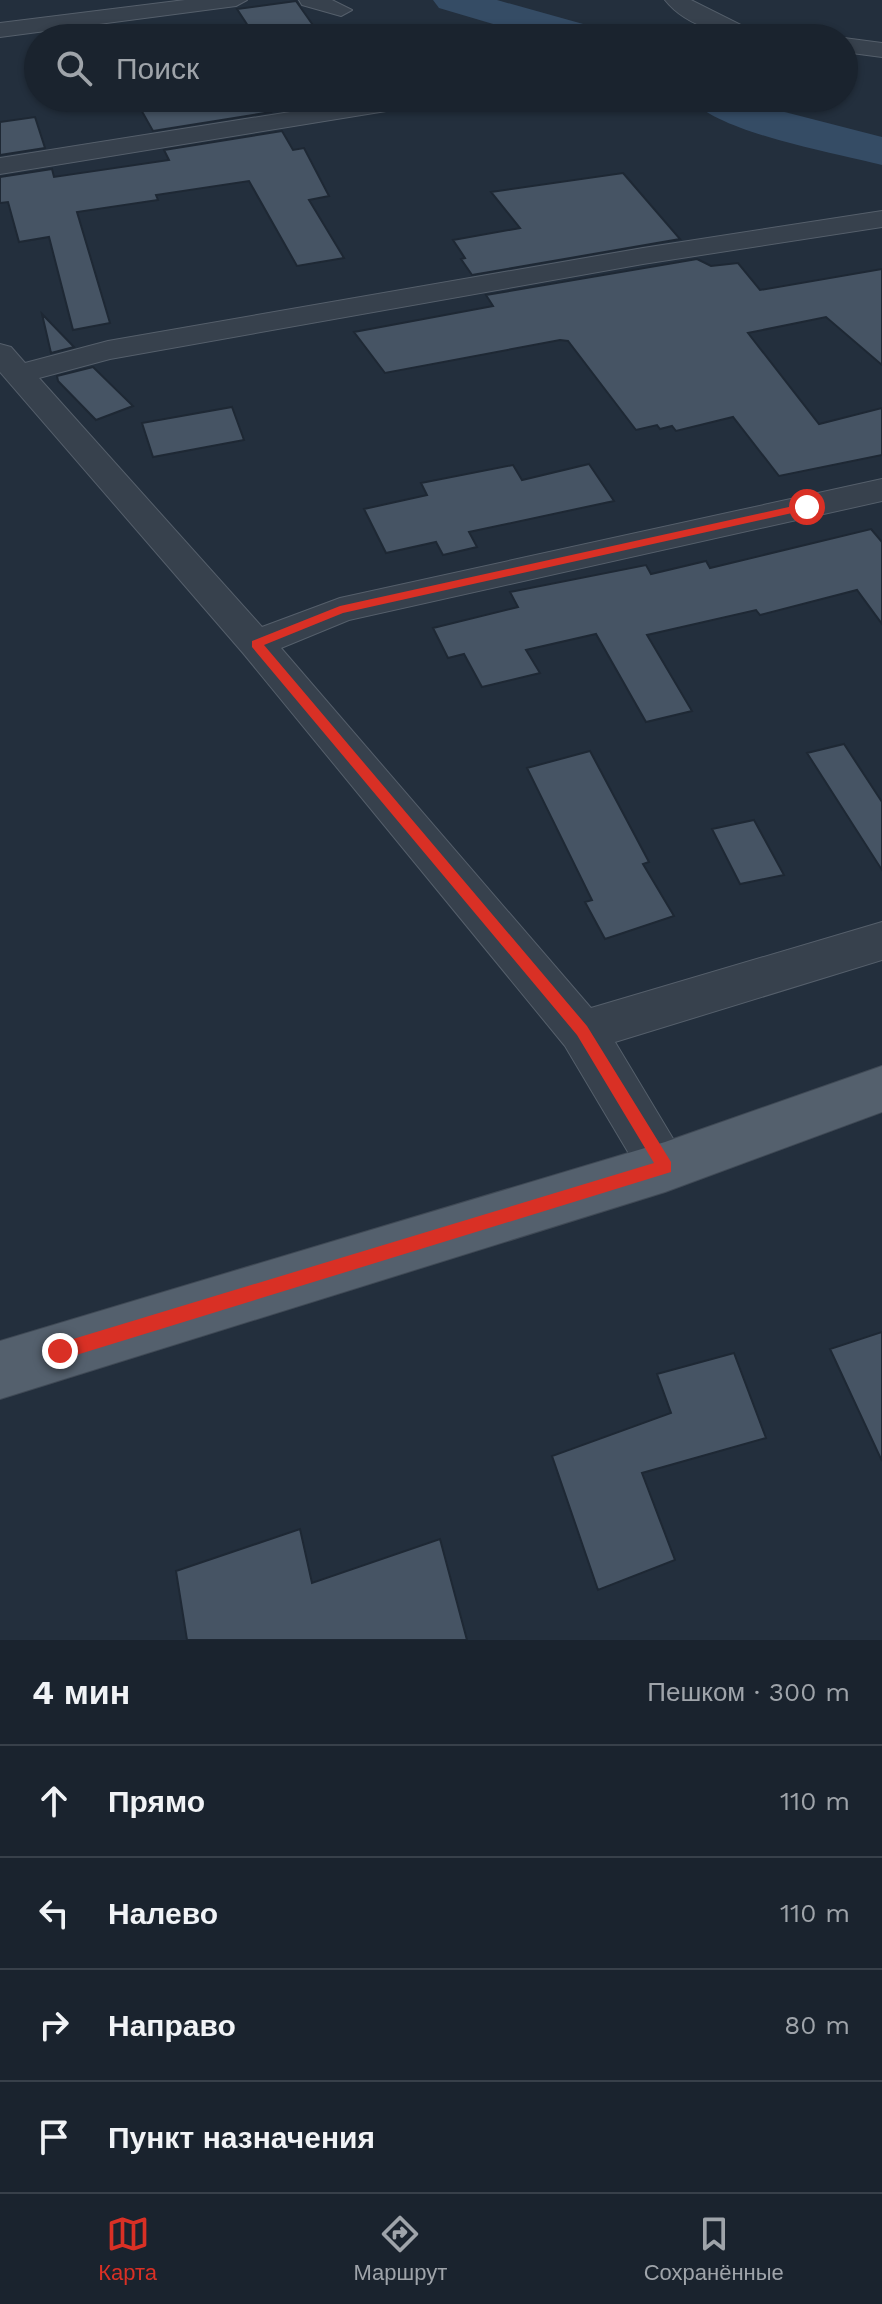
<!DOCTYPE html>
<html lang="ru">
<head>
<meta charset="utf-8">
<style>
	:root { --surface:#1a232e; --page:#232b36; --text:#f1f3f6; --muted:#9fa4aa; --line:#38404a; --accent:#d93025 }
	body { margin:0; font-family:"Work Sans",sans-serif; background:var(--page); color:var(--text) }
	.stop { position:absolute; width:24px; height:24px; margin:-18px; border:6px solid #d93025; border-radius:50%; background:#fff }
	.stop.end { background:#d93025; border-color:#fff; box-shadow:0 2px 8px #0008 }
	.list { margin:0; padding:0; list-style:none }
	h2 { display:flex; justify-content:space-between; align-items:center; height:104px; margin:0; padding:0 32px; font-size:34px }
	h2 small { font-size:26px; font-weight:400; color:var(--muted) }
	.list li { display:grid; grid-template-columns:52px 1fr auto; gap:24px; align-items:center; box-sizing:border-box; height:112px; padding:0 32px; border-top:2px solid var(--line) }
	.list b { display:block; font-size:30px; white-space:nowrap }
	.list em { font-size:26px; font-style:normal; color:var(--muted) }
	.icon { flex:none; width:44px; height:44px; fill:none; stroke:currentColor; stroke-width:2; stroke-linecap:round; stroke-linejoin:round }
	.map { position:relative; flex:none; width:882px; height:1640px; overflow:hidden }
	.search { position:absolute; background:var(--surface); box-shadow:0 2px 6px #0004; left:24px; right:24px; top:24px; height:88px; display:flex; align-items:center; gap:20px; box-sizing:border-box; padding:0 28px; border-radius:44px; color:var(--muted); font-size:30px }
	.sheet { height:552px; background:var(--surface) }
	nav { display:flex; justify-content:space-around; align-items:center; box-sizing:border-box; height:112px; border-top:2px solid var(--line); background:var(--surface); font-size:22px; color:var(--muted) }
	nav a { display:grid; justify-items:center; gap:4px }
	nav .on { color:var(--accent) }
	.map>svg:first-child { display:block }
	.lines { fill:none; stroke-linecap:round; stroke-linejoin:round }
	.river { fill:#354c65; fill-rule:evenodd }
	.building { fill:#465464; stroke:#1e2834; stroke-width:2 }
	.minor-casing { stroke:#555f6b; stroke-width:2 }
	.major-casing { stroke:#404a56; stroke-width:2 }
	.minor { fill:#37414d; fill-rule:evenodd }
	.major { fill:#54606d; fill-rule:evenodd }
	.route { fill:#d93025 }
</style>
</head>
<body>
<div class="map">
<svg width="882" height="1640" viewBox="0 0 882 1640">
	<rect width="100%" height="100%" fill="#232f3d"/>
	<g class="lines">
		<path class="river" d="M433 0H497L601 29 607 38H541L439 8Z
			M691 98H749L773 109 882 137V165C839 154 714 132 691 98Z"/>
	</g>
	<path class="building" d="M296 1 322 38H256L237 9Z
		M139 98H263L271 112 153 131 135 99Z
		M35 117 45 148 0 155V122Z
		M282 131 293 150 304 148 329 196 309 200 344 258 297 266 249 181 156 195 158 200 77 212 110 323 73 330 49 237 19 242 8 202 0 203V177L52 169 54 177 169 160 164 150Z
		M623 173 680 239 472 275 461 259 465 258 453 240 520 228 491 192Z
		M697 259 711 266 738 263 760 290 882 269V365L826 317 748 333 819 424 882 408V455L779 476 733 417 676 431 672 426 660 429 657 425 636 430 568 341 560 340 385 373 354 332 493 306 486 295Z
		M42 314 74 347 51 353Z
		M93 367 133 406 96 420 58 381 57 376Z
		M232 407 244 440 153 457 142 423Z
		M589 464 614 501 469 532 477 547 443 555 436 542 386 553 364 509 427 495 421 483 513 465 522 480Z
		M871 529 882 542V624L857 590 760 615 756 610 647 635 692 711 646 722 596 634 526 650 540 673 482 687 464 654 448 658 433 628 518 607 510 592 646 565 651 574 706 561 710 568Z
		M844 744 882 802V870L807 753Z
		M590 751 649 862 643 864 674 916 605 939 585 902 592 900 527 768Z
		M754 820 784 875 740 884 712 829Z
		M882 1332V1461L830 1349Z
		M734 1353 766 1438 642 1473 675 1560 598 1590 552 1456 671 1413 657 1374Z
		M300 1529 312 1583 440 1539 467 1640H187L176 1571Z"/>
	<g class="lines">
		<defs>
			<path id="minor" d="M185 0H247L236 6 0 37V23Z
				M299 0H332L352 10 341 16 302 5Z
				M665 0H691L767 38C733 38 688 29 665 0Z
				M844 38 882 43V57L844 52Z
				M378 98H435L423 105 0 174V158Z
				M882 211V227L643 264 110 359 39 378 262 627 340 598 882 479V501L349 620 281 648 591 1008 882 922V960L615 1042 690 1167 683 1184 665 1191 647 1184 565 1046 243 653 0 372V344L11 347 25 363 108 341 643 248Z"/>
			<path id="major" d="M882 1066V1112L665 1192 0 1399V1341L665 1142Z"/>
		</defs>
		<use href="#minor" class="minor-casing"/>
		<use href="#major" class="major-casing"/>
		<use href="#minor" class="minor"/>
		<use href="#major" class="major"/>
	</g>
	<path class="route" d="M807 503 810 509 343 613 264 645 587 1026 671 1162V1172L60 1360 54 1357V1345L60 1343 654 1163 577 1035 252 647V641L340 606Z"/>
</svg>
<div class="stop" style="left:807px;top:507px"></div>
<div class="stop end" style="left:60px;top:1351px"></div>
<div class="search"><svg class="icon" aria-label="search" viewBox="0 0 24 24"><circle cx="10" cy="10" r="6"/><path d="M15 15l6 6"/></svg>Поиск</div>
</div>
<section class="sheet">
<h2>4 мин<small>Пешком · 300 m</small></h2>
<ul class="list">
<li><svg class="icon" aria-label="ahead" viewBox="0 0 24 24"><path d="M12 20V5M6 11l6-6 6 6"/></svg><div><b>Прямо</b></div><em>110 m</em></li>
<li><svg class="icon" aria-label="left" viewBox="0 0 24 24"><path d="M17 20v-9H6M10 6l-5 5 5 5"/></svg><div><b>Налево</b></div><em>110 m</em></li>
<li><svg class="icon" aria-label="right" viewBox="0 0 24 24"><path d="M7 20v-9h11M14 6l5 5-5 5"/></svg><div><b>Направо</b></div><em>80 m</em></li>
<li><svg class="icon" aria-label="arrive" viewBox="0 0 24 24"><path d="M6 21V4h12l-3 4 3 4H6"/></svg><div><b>Пункт назначения</b></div></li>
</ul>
</section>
<nav>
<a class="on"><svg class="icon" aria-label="map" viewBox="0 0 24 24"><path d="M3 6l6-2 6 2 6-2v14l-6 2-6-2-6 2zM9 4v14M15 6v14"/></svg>Карта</a>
<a><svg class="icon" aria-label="directions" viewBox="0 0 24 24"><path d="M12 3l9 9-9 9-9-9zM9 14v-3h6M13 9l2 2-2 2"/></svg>Маршрут</a>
<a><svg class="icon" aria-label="saved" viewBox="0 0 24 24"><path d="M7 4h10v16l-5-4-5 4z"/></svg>Сохранённые</a>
</nav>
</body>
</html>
